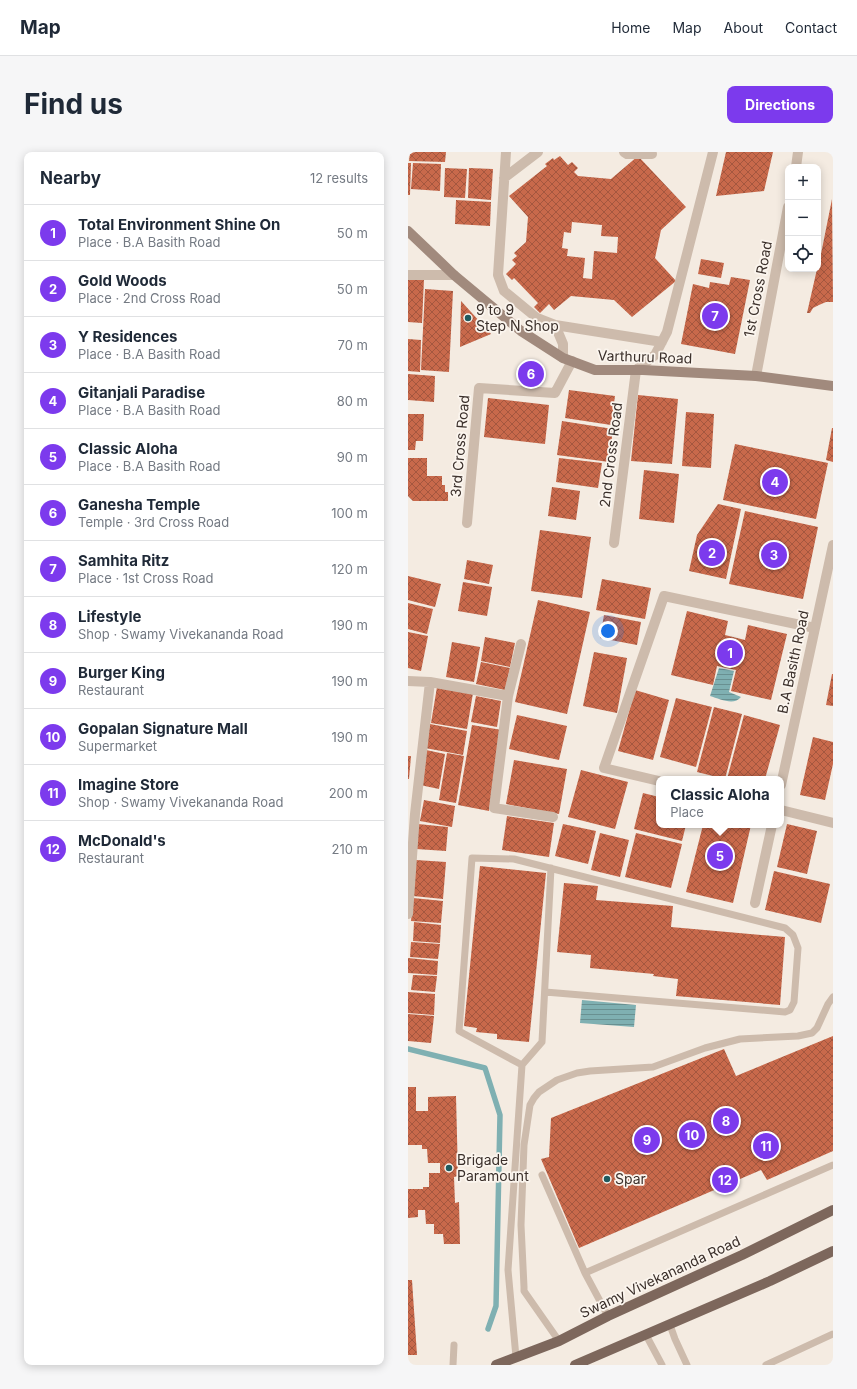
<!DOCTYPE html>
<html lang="en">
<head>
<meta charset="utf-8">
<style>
	:root { --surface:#fff; --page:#f6f6f7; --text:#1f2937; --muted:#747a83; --line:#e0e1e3; --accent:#7c3aed }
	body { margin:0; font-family:Inter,sans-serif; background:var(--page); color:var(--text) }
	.controls { position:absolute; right:12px; top:12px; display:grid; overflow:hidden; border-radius:8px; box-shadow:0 2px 10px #0003 }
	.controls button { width:36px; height:36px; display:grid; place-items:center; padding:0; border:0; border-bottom:1px solid var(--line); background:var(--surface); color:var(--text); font:20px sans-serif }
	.you { position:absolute; left:200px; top:479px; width:14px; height:14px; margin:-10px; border:3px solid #fff; border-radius:50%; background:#1a73e8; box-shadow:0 0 0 6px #1a73e833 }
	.badge { display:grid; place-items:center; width:26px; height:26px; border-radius:50%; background:var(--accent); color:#fff; font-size:13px; font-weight:700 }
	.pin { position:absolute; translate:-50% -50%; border:2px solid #fff; box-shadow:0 1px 4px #0006 }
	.popup { position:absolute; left:248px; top:624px; width:128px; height:52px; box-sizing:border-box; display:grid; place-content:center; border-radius:8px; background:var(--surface); filter:drop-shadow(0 1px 3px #0005); font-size:13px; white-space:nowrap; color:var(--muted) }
	.popup b { font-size:15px; color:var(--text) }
	.popup::after { content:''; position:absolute; left:50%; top:100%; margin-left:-8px; border:8px solid transparent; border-top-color:var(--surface) }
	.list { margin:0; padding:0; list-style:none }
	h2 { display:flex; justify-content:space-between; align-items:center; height:52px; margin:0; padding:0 16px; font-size:17px }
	h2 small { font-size:13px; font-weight:400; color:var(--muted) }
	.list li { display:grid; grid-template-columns:26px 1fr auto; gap:12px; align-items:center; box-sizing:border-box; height:56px; padding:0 16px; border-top:1px solid var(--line) }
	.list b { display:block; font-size:15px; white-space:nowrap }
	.list p { margin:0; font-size:13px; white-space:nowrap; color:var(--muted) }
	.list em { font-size:13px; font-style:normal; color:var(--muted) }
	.icon { flex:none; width:22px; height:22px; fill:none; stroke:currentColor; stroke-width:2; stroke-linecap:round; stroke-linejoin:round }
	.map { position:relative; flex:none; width:425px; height:1213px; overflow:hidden; border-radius:8px }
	header { display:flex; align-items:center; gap:24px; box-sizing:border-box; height:56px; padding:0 20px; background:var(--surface); border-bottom:1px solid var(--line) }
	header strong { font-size:19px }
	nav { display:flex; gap:22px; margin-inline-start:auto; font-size:14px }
	.intro { display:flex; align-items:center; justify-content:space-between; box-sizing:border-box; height:96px; padding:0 24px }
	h1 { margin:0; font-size:28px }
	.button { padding:10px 18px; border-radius:8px; background:var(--accent); color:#fff; font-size:14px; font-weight:700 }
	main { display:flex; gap:24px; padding:0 24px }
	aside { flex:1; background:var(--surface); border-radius:8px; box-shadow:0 2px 10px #0003 }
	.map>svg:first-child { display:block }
	.water { fill:url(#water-rules) }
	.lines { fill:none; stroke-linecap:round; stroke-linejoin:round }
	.stream { stroke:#7fb0b2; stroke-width:5.5 }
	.building { fill:url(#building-cross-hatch); fill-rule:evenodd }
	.lane { stroke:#cdbbac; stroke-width:7 }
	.street { stroke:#cdbbac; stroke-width:10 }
	.secondary { stroke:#a18a7d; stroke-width:10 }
	.primary { stroke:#7d675c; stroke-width:10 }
	.poi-dot { fill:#1f5a5e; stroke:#fbf5ee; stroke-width:1.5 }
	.labels { text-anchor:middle; stroke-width:3.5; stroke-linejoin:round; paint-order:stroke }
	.street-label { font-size:14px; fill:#3b302b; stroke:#fbf5ee }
	.poi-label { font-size:14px; fill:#3b302b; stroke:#fbf5ee; text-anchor:start }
</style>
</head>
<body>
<header>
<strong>Map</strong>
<nav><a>Home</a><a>Map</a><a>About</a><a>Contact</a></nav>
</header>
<div class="intro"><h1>Find us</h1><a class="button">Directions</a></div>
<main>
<aside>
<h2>Nearby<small>12 results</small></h2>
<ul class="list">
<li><span class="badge">1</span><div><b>Total Environment Shine On</b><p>Place · B.A Basith Road</p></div><em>50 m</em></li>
<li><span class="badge">2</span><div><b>Gold Woods</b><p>Place · 2nd Cross Road</p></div><em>50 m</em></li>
<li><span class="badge">3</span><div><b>Y Residences</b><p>Place · B.A Basith Road</p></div><em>70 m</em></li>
<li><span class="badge">4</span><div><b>Gitanjali Paradise</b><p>Place · B.A Basith Road</p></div><em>80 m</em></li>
<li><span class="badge">5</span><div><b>Classic Aloha</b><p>Place · B.A Basith Road</p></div><em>90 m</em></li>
<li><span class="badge">6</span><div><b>Ganesha Temple</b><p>Temple · 3rd Cross Road</p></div><em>100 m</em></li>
<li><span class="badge">7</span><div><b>Samhita Ritz</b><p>Place · 1st Cross Road</p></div><em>120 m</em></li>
<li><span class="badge">8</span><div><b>Lifestyle</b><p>Shop · Swamy Vivekananda Road</p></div><em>190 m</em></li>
<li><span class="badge">9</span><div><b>Burger King</b><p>Restaurant</p></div><em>190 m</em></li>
<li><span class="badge">10</span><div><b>Gopalan Signature Mall</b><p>Supermarket</p></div><em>190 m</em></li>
<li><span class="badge">11</span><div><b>Imagine Store</b><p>Shop · Swamy Vivekananda Road</p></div><em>200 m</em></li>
<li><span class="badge">12</span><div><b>McDonald's</b><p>Restaurant</p></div><em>210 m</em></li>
</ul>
</aside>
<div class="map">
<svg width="425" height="1213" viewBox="0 0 425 1213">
	<defs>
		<pattern id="water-rules" width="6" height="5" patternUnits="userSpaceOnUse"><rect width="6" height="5" fill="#7fb0b2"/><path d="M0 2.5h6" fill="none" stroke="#699091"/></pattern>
		<pattern id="building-cross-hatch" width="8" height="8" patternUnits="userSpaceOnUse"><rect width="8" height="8" fill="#c8694b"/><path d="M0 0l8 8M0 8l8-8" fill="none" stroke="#a4573f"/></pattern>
	</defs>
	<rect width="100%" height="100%" fill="#f4ebe1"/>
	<path class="water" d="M311 516 326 519 321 540 333 545C326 554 312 547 302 544Z
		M174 848 228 853 226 875 172 871Z"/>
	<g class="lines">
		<path class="stream" d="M0 897 77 916 92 963 88 1154 80 1177"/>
	</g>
	<path class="building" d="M2 0H38L37 10 1 9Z
		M318 0H365L356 39 308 44Z
		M152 4 160 13 164 10 170 16 166 20 170 24 203 27 230 4 278 55 253 78 247 106 268 129 224 165 206 148 163 144 146 158 141 152 132 161 126 155 130 151 106 126 104 128 98 122 108 112 104 108 109 104 106 101 118 90 120 65 101 44 139 14 137 12 145 6 146 8ZM164 70 194 73 193 84 210 85 209 101 186 99 184 127 175 126 177 106 159 104 160 97 154 96 156 80 163 81Z
		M0 11H3L2 43H0Z
		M5 11 33 12 32 39 3 37Z
		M37 16 59 17 57 46 36 45Z
		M61 16 85 17 83 48 60 46Z
		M424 47 425 150H418L411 153 405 156 402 161H399L409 117H410Z
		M48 48 83 50 82 74 47 72Z
		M293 107 316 111 313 126 290 122Z
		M323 125 342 128 327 202 273 192 285 132 301 136 302 130 321 133Z
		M0 126 16 127 14 171 0 170Z
		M17 137 45 139 41 220 13 218Z
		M53 149 83 182 52 195Z
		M0 187 13 188 12 220 0 219Z
		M0 222 27 224 26 250 0 248Z
		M161 238 207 244 203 273 157 266Z
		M230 243 270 247 264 312 223 309Z
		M80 246 141 253 137 292 76 285Z
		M278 260 306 262 303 316 274 314Z
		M0 262H16L15 289H8L7 298H0Z
		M154 269 205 277 201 310 149 303Z
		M424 276H425V310L418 308Z
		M327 292 420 311 408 367 315 348Z
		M0 306H19V324H34V333H37V340H40V349H5L0 344Z
		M151 306 194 311 190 336 148 330Z
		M236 318 271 322 266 371 231 367Z
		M144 335 172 339 168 368 140 364Z
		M310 352 333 357 318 427 281 419 289 383Z
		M337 359 410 375 395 447 321 432Z
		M132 378 183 385 174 446 123 439Z
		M59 408 85 413 81 432 56 427Z
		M0 424 33 432 27 455 0 448Z
		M194 427 243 436 237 467 188 458Z
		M55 430 84 435 79 464 50 459Z
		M130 448 182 460 159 562 107 550Z
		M0 451 25 457 19 482 0 477Z
		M279 459 320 469 317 483 337 488 340 473 379 482 363 548 323 539 328 518 309 514 305 533 263 523Z
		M196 463 233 470 229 493 192 486Z
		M0 480 20 484 13 519 0 516Z
		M77 485 107 491 102 515 73 509Z
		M44 490 72 495 66 530 38 525Z
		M186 500 219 506 209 561 175 554Z
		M73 510 102 516 97 538 68 532Z
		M424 522H425V554L418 553Z
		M29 535 65 541 59 577 23 571Z
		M227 538 261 548 245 608 210 599Z
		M68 544 93 549 89 575 63 570Z
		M268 546 304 555 288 615 252 605Z
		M306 555 334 562 317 627 289 620Z
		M109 563 159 574 151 608 101 597Z
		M336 563 372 573 357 627H319Z
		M22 572 59 579 55 603 17 596Z
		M64 573 94 578 81 659 50 653Z
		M405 585 425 590V612L417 648 392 643Z
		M18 598 37 602 31 637 12 633Z
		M39 601 56 604 48 651 31 648Z
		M0 604H3L1 627H0Z
		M106 608 159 617 151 662 98 652Z
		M173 618 220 630 207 677 160 665Z
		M235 641 251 645V673H278L274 689 226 677Z
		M16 648 47 654 44 675 12 669Z
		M99 664 146 671 141 705 94 698Z
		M10 672 40 675 38 699 8 697Z
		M155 672 188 679 180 712 147 704Z
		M379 672 409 679 399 722 369 715Z
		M295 673H343L325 751 278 740Z
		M192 681 221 688 212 725 183 718Z
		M228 681 274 692 263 736 217 725Z
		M8 708 38 710 35 747 5 744Z
		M72 714 138 721 121 890 89 887V882L68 880 69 876 56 874Z
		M366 719 422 732 413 771 357 758Z
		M156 731 190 734 188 748 265 754 263 775 377 785 372 853 268 844 270 827 245 824 246 822 182 816 183 803 149 800Z
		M5 746 35 749 33 771 3 769Z
		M6 770 33 773 32 791 5 789Z
		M3 790 32 792 30 807 2 805Z
		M0 806 30 809 29 823 0 821Z
		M5 823 29 824 27 840 3 838Z
		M0 840 27 842 26 863 0 861Z
		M0 862 26 864 23 891 0 889Z
		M425 884V999L359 1028 353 1018 171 1096 133 1007 141 1005 143 966 316 897 328 924Z
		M0 935H8V959H20V945L48 944 50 1024 46 1025 47 1051 51 1050 52 1092H36L35 1082H26V1072H18L17 1058H10V1065L0 1066V1037H15V1035H21V1021H32V1011H20L19 997H14V993H0Z
		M0 1128H4L9 1203H0Z"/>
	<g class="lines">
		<path class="lane" d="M114 913 51 879 64 706 106 707 377 776 385 783 390 796 386 850 382 858 377 860 137 840
			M134 1023 177 1121 200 1164
			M177 1121 425 1013
			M262 1173 267 1187 279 1213
			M238 1183 254 1213
			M151 1189 116 1139V1135L113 1073 116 993 122 953 126 946 131 940 149 928 169 921 182 919 245 915 297 896 332 887 390 884 404 881 409 876 420 852 425 845
			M108 1205 100 1118 114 913 134 890 143 716
			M45 1213 46 1193
			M358 1213 425 1182"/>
		<path class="street" d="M98 0 90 123 96 139 129 166 147 173 254 190
			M216 0 219 2H244
			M388 15 390 0
			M96 26 130 0
			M0 123H46
			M147 173 155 192V206
			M348 224 380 55
			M59 371 71 236 147 241 164 209
			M206 391 228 218 247 203 259 180 305 0
			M113 492 100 544 86 656 145 665
			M0 529 22 530 100 544
			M251 629 196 616 256 444 407 476
			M373 633 425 393
			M373 658 425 671
			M347 751 364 673
			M0 762 7 662 22 530"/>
		<path class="secondary" d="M0 79 46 123 113 179 155 206 187 218H235L348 224 425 234"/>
		<path class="primary" d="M88 1213 151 1189 200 1164 334 1103 425 1058
			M167 1213 362 1129 425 1099"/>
	</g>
	<g class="poi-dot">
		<circle cx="60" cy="166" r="4"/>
		<circle cx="41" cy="1016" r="4"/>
		<circle cx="199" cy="1027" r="4"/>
	</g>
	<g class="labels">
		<g class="street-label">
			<text transform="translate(350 137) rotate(-79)" y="5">1st Cross Road</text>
			<text transform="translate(237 205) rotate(2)" y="5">Varthuru Road</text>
			<text transform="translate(52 294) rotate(-85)" y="5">3rd Cross Road</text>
			<text transform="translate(203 303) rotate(-83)" y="5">2nd Cross Road</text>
			<text transform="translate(385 510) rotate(-78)" y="5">B.A Basith Road</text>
			<text transform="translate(252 1125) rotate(-25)" y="5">Swamy Vivekananda Road</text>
		</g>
		<g class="poi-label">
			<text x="68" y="163">9 to 9<tspan x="68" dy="16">Step N Shop</tspan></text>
			<text x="49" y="1013">Brigade<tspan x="49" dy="16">Paramount</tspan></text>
			<text x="207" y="1032">Spar</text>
		</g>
	</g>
</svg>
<div class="controls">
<button>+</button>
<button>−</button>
<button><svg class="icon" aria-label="locate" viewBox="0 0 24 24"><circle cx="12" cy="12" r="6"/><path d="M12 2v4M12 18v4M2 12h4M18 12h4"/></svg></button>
</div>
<div class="you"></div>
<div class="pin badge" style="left:322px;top:501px">1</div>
<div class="pin badge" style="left:304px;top:401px">2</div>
<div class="pin badge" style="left:366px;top:403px">3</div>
<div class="pin badge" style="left:367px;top:330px">4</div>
<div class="pin badge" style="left:312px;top:704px">5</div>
<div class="popup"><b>Classic Aloha</b>Place</div>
<div class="pin badge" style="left:123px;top:222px">6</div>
<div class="pin badge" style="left:307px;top:164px">7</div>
<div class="pin badge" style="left:318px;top:969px">8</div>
<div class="pin badge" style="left:239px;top:988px">9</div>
<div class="pin badge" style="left:284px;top:983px">10</div>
<div class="pin badge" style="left:358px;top:994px">11</div>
<div class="pin badge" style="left:317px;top:1028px">12</div>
</div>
</main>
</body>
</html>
